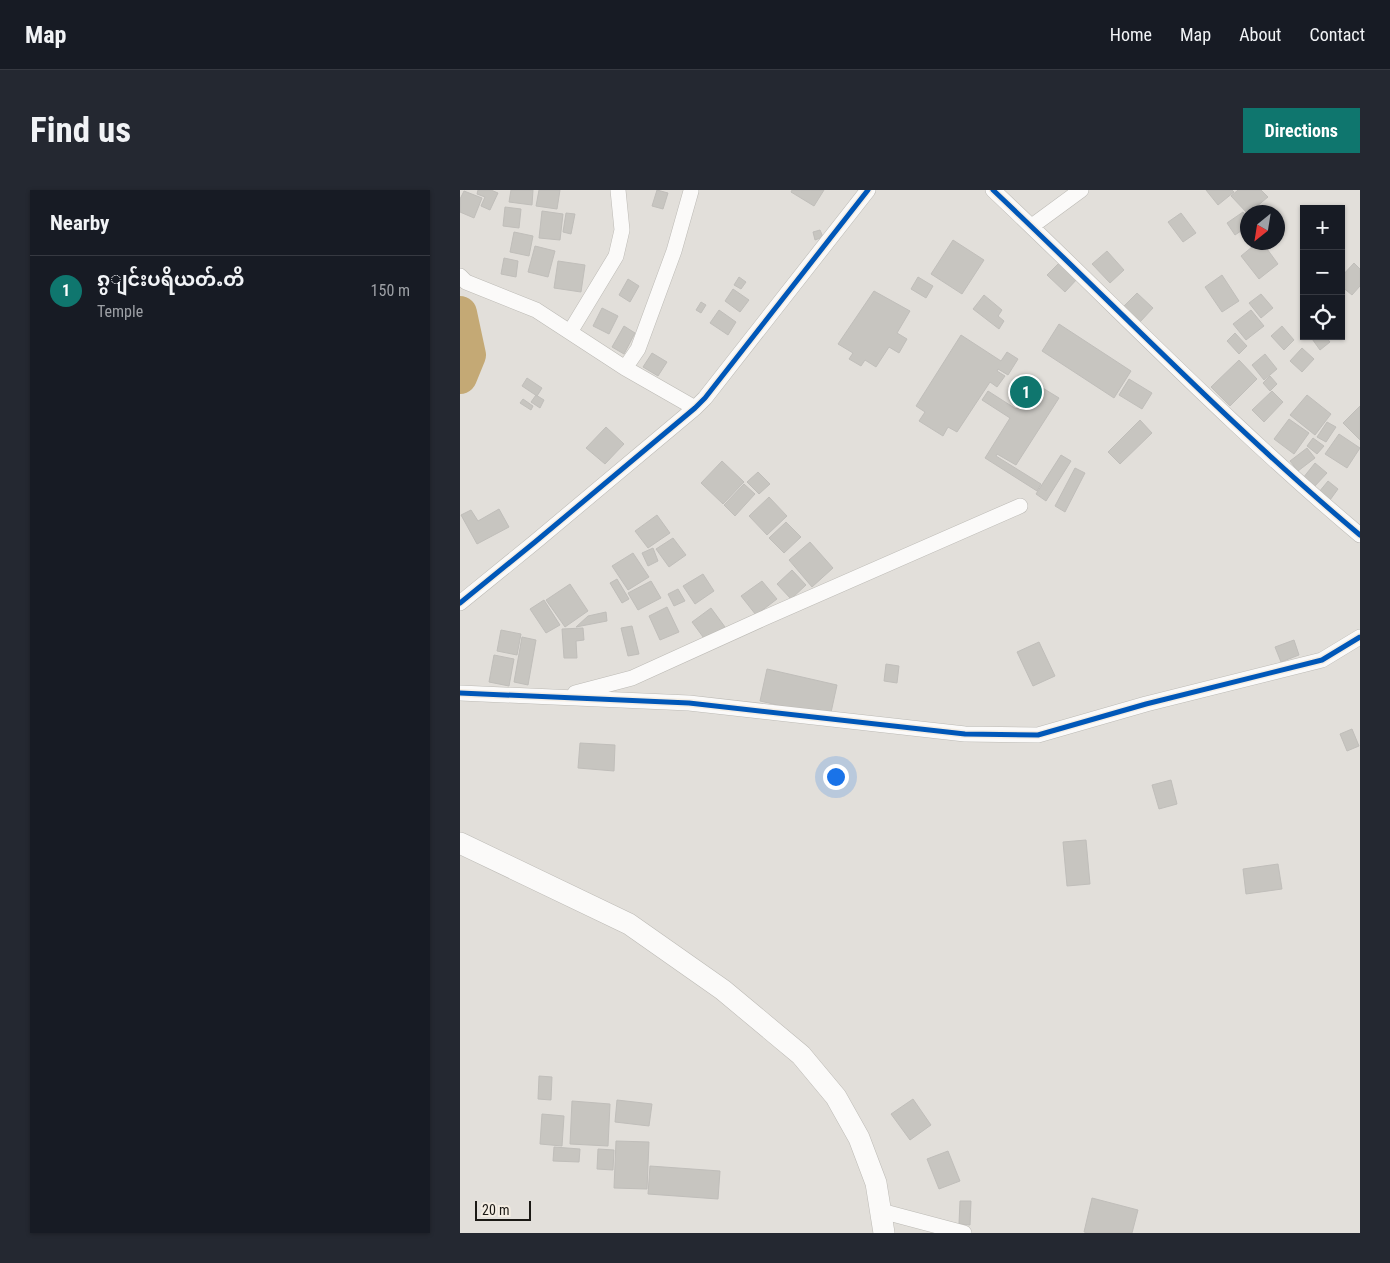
<!DOCTYPE html>
<html lang="en">
<head>
<meta charset="utf-8">
<style>
	:root { --surface:#171b24; --page:#242831; --text:#f1f3f6; --muted:#9ea1a6; --line:#363941; --accent:#0f766e }
	body { margin:0; font-family:"Roboto Condensed","Noto Sans Myanmar",sans-serif; background:var(--page); color:var(--text) }
	.controls { position:absolute; right:15px; top:15px; display:grid; overflow:hidden; border-radius:0px; box-shadow:0 1px 4px #0004 }
	.controls button { width:45px; height:45px; display:grid; place-items:center; padding:0; border:0; border-bottom:1px solid var(--line); background:var(--surface); color:var(--text); font:25px sans-serif }
	.compass { position:absolute; left:780px; top:15px; width:45px; height:45px; border-radius:50%; background:var(--surface); box-shadow:0 1px 4px #0004; rotate:210deg }
	.scale { position:absolute; left:15px; bottom:12px; width:56px; box-sizing:border-box; padding-left:5px; border:2px solid #1b1915; border-top:0; font-size:14px; line-height:18px; white-space:nowrap; color:#1b1915; -webkit-text-stroke:4px #f4ede3; paint-order:stroke }
	.you { position:absolute; left:375px; top:586px; width:18px; height:18px; margin:-12px; border:4px solid #fff; border-radius:50%; background:#1a73e8; box-shadow:0 0 0 8px #1a73e833 }
	.badge { display:grid; place-items:center; width:32px; height:32px; border-radius:50%; background:var(--accent); color:#fff; font-size:16px; font-weight:700 }
	.pin { position:absolute; translate:-50% -50%; border:2px solid #fff; box-shadow:0 1px 5px #0006 }
	.list { margin:0; padding:0; list-style:none }
	h2 { display:flex; justify-content:space-between; align-items:center; height:65px; margin:0; padding:0 20px; font-size:21px }
	h2 small { font-size:16px; font-weight:400; color:var(--muted) }
	.list li { display:grid; grid-template-columns:32px 1fr auto; gap:15px; align-items:center; box-sizing:border-box; height:70px; padding:0 20px; border-top:1px solid var(--line) }
	.list b { display:block; font-size:19px; white-space:nowrap }
	.list p { margin:0; font-size:16px; white-space:nowrap; color:var(--muted) }
	.list em { font-size:16px; font-style:normal; color:var(--muted) }
	.icon { flex:none; width:28px; height:28px; fill:none; stroke:currentColor; stroke-width:2; stroke-linecap:round; stroke-linejoin:round }
	.map { position:relative; flex:none; width:900px; height:1043px; overflow:hidden; border-radius:0px }
	header { display:flex; align-items:center; gap:30px; box-sizing:border-box; height:70px; padding:0 25px; background:var(--surface); border-bottom:1px solid var(--line) }
	header strong { font-size:24px }
	nav { display:flex; gap:28px; margin-inline-start:auto; font-size:18px }
	.intro { display:flex; align-items:center; justify-content:space-between; box-sizing:border-box; height:120px; padding:0 30px }
	h1 { margin:0; font-size:35px }
	.button { padding:12px 22px; border-radius:0px; background:var(--accent); color:#fff; font-size:18px; font-weight:700 }
	main { display:flex; gap:30px; padding:0 30px }
	aside { flex:1; background:var(--surface); border-radius:0px; box-shadow:0 1px 4px #0004 }
	.map>svg:first-child { display:block }
	.lines { fill:none; stroke-linecap:round; stroke-linejoin:round }
	.river { stroke:#c4a975; stroke-width:34 }
	.building { fill:#c7c5c0; stroke:#c0beba }
	.minor-casing { stroke:#bcbab5; stroke-width:16 }
	.secondary-casing { stroke:#bcbab5; stroke-width:22 }
	.minor { stroke:#fbfaf9; stroke-width:15 }
	.secondary { stroke:#fbfaf9; stroke-width:21 }
	.cycleway-casing { stroke:#f4ede3; stroke-width:8 }
	.cycleway { stroke:#0057b8; stroke-width:5 }
</style>
</head>
<body>
<header>
<strong>Map</strong>
<nav><a>Home</a><a>Map</a><a>About</a><a>Contact</a></nav>
</header>
<div class="intro"><h1>Find us</h1><a class="button">Directions</a></div>
<main>
<aside>
<h2>Nearby<small></small></h2>
<ul class="list">
<li><span class="badge">1</span><div><b>ၵွျင်းပရိယတ်ႉတိ</b><p>Temple</p></div><em>150 m</em></li>
</ul>
</aside>
<div class="map">
<svg width="900" height="1043" viewBox="0 0 900 1043">
	<rect width="100%" height="100%" fill="#e2dfda"/>
	<g class="lines">
		<path class="river" d="M0 123 9 165 0 187"/>
	</g>
	<path class="building" d="M18 0H31L38 3 30 20 21 16 25 7 17 4Z
		M51 0H73L72 15 49 12Z
		M79 0H100L97 19 76 16Z
		M197 0 208 3 203 19 192 16Z
		M332 0H364L354 16 331 2Z
		M746 0H772L774 2 758 15Z
		M778 0H801L808 7 790 22H788V24L771 6Z
		M4 1 22 8 14 28 0 22V9Z
		M45 17 61 19 59 38 43 36Z
		M82 21 103 24 100 50 79 48Z
		M783 22 788 29V36L775 45 767 33Z
		M106 23 115 24 111 44 103 42Z
		M721 23 736 43 723 52 708 32Z
		M360 40 363 47 355 50 353 42Z
		M54 42 73 46 69 66 50 62Z
		M493 50 524 70 502 104 471 84Z
		M798 52H802L818 74 799 89 781 66Z
		M75 56 95 61 88 87 68 82Z
		M647 61 664 80 650 93 632 74Z
		M44 68 58 71 56 87 41 84Z
		M98 71 125 75 121 102 94 98Z
		M600 72 618 88 605 102 587 85Z
		M894 73 900 79V96L892 105 881 96V87Z
		M762 85 779 111 762 122 745 97Z
		M279 87 286 92 281 99 274 95Z
		M458 87 473 96 466 108 451 99Z
		M168 89 179 96 170 112 159 105Z
		M273 99 289 110 280 122 265 111Z
		M414 101 450 121 437 143 447 149 439 163 429 157 416 177 405 170 401 176 389 169 393 163 378 154Z
		M677 103 693 118 680 132 664 116Z
		M801 104 813 118 801 128 789 113Z
		M524 105 542 120 538 126 544 131 539 139 513 119Z
		M241 112 246 115 241 123 236 120Z
		M142 118 158 126 149 144 133 136Z
		M259 120 276 132 268 145 250 133Z
		M791 120 804 136 786 150 773 134Z
		M599 134 671 181 654 208 582 161Z
		M164 136 175 143 164 164 152 157Z
		M822 136 834 150 824 160 811 146Z
		M775 143 787 156 779 164 767 151Z
		M501 145 541 171 547 162 558 169 548 185 538 179 537 181 545 186 537 197 530 192 497 242 488 237 483 246 459 231 465 222 456 216Z
		M850 146H865L870 152 860 160Z
		M842 158 854 169 842 182 830 171Z
		M192 163 207 172 198 186 183 177Z
		M805 164 817 179 804 190 792 175Z
		M779 170 797 189 770 216 751 197Z
		M810 186 817 194 810 201 803 193Z
		M67 188 82 198 77 206 62 196Z
		M669 189 692 203 682 219 659 205Z
		M573 192 599 208 556 275 537 264 536 266 581 294 577 301 525 268 550 228 522 210 528 201 556 219Z
		M812 201 823 212 804 232 792 220Z
		M76 205 84 210 80 218 71 212Z
		M847 205 871 224 855 245 830 225Z
		M63 209 73 216 71 220 60 213Z
		M900 216V250L883 233Z
		M829 229 849 243 834 264 814 249Z
		M680 230 692 243 660 274 648 262Z
		M867 232 876 237 866 252 857 247Z
		M146 237 164 254 145 274 126 258Z
		M879 244 900 258 887 278 865 264Z
		M853 248 864 256 857 264 847 256Z
		M847 258 855 268 838 281 830 271Z
		M601 265 611 271 586 311 576 304Z
		M262 271 284 292 263 314 241 293Z
		M855 273 867 283 854 297 843 288Z
		M615 278 625 283 605 322 595 316Z
		M298 282 310 294 299 304 287 292Z
		M868 291 878 299 870 310 859 302Z
		M284 294 295 304 275 326 264 315Z
		M309 307 327 326 307 345 289 326Z
		M39 319 49 337 17 354 1 325 11 320 18 331Z
		M197 325 210 343 188 358 175 341Z
		M326 332 341 347 324 363 309 348Z
		M213 348 226 365 209 377 196 359Z
		M350 352 373 378 352 397 329 370Z
		M193 358 198 371 188 376 182 363Z
		M173 363 189 387 168 400 152 376Z
		M332 380 346 395 331 409 317 394Z
		M243 384 254 401 235 414 223 396Z
		M157 389 169 409 162 413 150 393Z
		M191 391 201 408 178 420 168 403Z
		M302 391 317 409 296 425 281 406Z
		M110 394 128 421 105 437 86 410Z
		M218 399 225 411 214 416 208 404Z
		M84 410 100 435 86 443 70 419Z
		M207 417 219 442 200 450 189 426Z
		M251 418 265 437 246 451 232 432Z
		M146 422 147 431 116 437 128 426Z
		M172 436 179 464 168 466 161 438Z
		M123 438 124 450 116 451 117 468H104L102 439Z
		M41 440 61 444 57 465 37 461Z
		M62 447 76 450 68 495 54 492Z
		M834 450 839 465 821 472 815 457Z
		M579 452 595 486 573 496 557 462Z
		M34 465 54 469 49 496 29 492Z
		M426 474 439 476 437 493 424 491Z
		M307 479 377 495 370 527 300 511Z
		M892 539 899 556 887 561 880 544Z
		M120 553 155 555 154 581 118 578Z
		M711 590 717 614 699 619 692 595Z
		M626 650 630 694 607 696 603 652Z
		M818 674 822 699 786 704 783 679Z
		M79 886 92 887 91 910 78 909Z
		M453 909 471 935 450 950 431 924Z
		M157 910 192 914 189 936 155 932Z
		M112 911 150 914 148 956 110 954Z
		M82 924 104 926 102 956 80 954Z
		M156 951 189 952 187 999 154 998Z
		M94 957 120 959 119 972 93 971Z
		M138 959 154 960 153 980 137 979Z
		M488 961 500 991 479 999 467 969Z
		M190 976 260 981 258 1009 188 1004Z
		M632 1008 678 1020 672 1043H628L624 1042Z
		M500 1011H511L510 1035 499 1034Z"/>
	<g class="lines">
		<defs>
			<path id="minor" d="M533 0C655 115 771 237 900 345
				M572 36 621 0
				M0 86 6 92 76 120 165 178 235 218
				M110 142 156 66 162 40 158 0
				M165 178 178 159 214 61 231 1
				M0 413 75 352 235 218 245 208 408 0
				M0 503 229 513 505 544 578 545 686 514 862 470 900 447
				M115 503 172 488 302 429 560 316
				M421 1021 504 1043"/>
			<path id="secondary" d="M0 653 169 734 263 800 341 865 376 907 399 948 416 993 424 1043"/>
		</defs>
		<use href="#minor" class="minor-casing"/>
		<use href="#secondary" class="secondary-casing"/>
		<use href="#minor" class="minor"/>
		<use href="#secondary" class="secondary"/>
		<defs>
			<path id="cycleway" d="M533 0C655 115 771 237 900 345
				M0 413 75 352 235 218 245 208 408 0
				M0 503 229 513 505 544 578 545 686 514 862 470 900 447"/>
		</defs>
		<use href="#cycleway" class="cycleway-casing"/>
		<use href="#cycleway" class="cycleway"/>
	</g>
</svg>
<div class="controls">
<button>+</button>
<button>−</button>
<button><svg class="icon" aria-label="locate" viewBox="0 0 24 24"><circle cx="12" cy="12" r="6"/><path d="M12 2v4M12 18v4M2 12h4M18 12h4"/></svg></button>
</div>
<svg class="compass" viewBox="-18 -18 36 36"><path d="M0-13l5 13h-10z" fill="#e53935"/><path d="M0 13l5-13h-10z" fill="#9ea1a6"/></svg>
<div class="scale">20 m</div>
<div class="you"></div>
<div class="pin badge" style="left:566px;top:202px">1</div>
</div>
</main>
</body>
</html>
